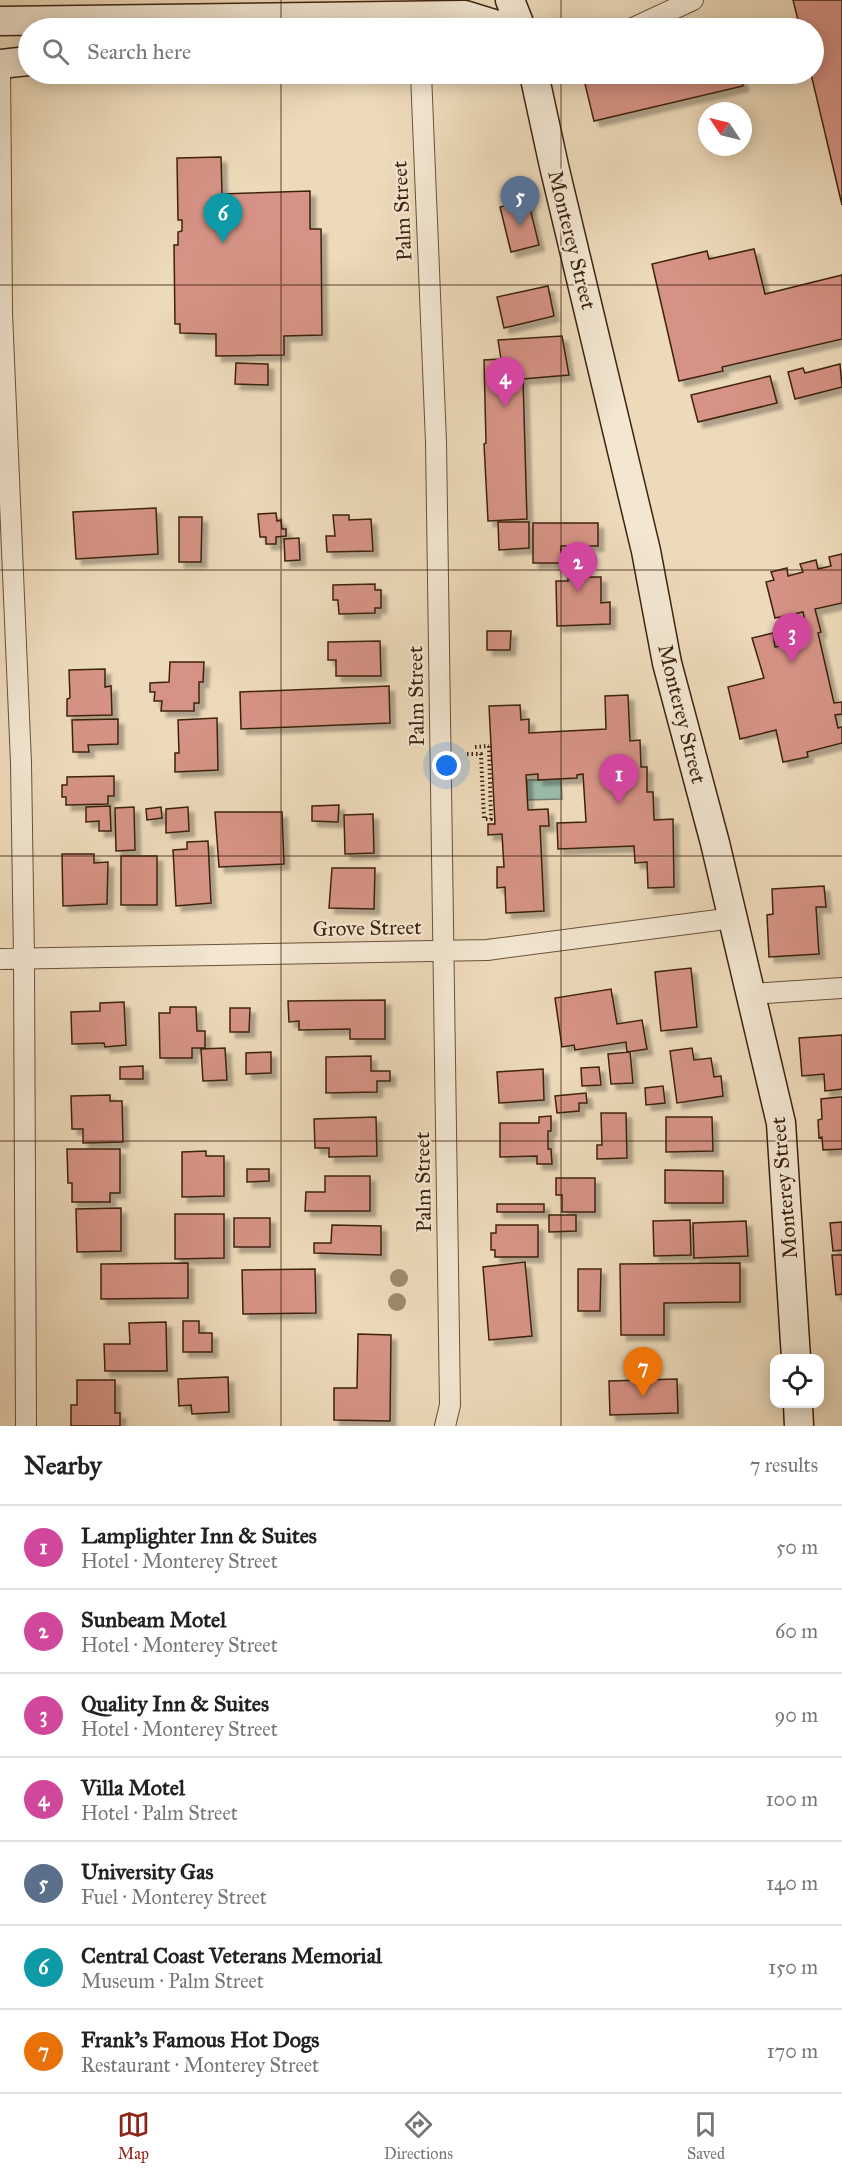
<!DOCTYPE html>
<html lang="en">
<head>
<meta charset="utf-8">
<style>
	:root { --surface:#fff; --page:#f2f2f2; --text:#222; --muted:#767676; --line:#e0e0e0; --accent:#8f2418 }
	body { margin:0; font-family:"IM FELL Great Primer",serif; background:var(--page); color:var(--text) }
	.controls { position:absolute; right:18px; bottom:18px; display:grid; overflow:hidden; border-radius:12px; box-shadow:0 3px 15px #0003 }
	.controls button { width:54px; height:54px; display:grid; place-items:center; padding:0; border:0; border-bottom:2px solid var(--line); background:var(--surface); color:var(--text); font:30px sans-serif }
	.compass { position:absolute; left:698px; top:102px; width:54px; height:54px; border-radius:50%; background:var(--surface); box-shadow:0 3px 15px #0003; rotate:305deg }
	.you { position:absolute; left:447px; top:766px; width:21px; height:21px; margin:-15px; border:4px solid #fff; border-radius:50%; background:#1a73e8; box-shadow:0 0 0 9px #1a73e833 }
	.badge { display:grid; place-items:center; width:39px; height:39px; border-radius:50%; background:var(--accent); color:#fff; font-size:20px; font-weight:700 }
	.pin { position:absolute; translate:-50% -50px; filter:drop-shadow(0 2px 3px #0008) }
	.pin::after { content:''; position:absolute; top:32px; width:21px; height:18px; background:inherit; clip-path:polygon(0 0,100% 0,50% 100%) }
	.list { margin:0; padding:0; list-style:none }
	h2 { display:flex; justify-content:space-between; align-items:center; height:78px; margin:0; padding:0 24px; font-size:26px }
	h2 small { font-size:20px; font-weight:400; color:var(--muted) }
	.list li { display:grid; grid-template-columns:39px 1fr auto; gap:18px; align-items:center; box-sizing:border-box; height:84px; padding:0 24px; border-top:2px solid var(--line) }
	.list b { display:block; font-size:22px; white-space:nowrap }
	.list p { margin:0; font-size:20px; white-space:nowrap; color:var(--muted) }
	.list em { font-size:20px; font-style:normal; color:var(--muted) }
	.icon { flex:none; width:33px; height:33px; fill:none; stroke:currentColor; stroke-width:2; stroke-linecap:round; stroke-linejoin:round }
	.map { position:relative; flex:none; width:842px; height:1426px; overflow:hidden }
	.search { position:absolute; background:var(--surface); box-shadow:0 3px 15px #0003; left:18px; right:18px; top:18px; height:66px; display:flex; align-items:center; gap:15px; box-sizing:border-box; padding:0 21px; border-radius:33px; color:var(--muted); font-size:22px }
	.sheet { height:666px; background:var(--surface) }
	nav { display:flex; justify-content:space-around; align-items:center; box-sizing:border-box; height:84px; border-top:2px solid var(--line); background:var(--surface); font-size:16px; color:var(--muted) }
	nav a { display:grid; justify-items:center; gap:3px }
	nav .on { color:var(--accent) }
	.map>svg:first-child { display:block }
	.water { fill:#9abbaa; stroke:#757e6c; stroke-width:1.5 }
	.building { fill:#d69385; stroke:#3e230f; stroke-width:1.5; filter:url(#shadow) }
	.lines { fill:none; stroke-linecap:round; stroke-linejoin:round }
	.street-casing { stroke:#6a513a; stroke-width:22 }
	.secondary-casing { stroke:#3e230f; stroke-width:31 }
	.path { stroke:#3e230f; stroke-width:4; stroke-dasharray:1.5 3; stroke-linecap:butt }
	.street { stroke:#f3e7d2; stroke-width:20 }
	.secondary { stroke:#f3e7d2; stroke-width:28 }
	.tree { fill:#9e8b6d }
	.grid { fill:none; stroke:#3e230f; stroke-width:1.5; stroke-opacity:0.55 }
	.labels { text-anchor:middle; stroke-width:4.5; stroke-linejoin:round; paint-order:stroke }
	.street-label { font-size:21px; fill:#3e230f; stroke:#f3e7d2 }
</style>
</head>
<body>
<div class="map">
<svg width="842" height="1426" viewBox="0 0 842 1426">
	<defs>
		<filter id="shadow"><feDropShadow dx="5.5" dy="5.5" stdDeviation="1.5" flood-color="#0004"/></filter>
	</defs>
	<rect width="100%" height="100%" fill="#eddaba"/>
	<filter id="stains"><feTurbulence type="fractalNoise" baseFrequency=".00333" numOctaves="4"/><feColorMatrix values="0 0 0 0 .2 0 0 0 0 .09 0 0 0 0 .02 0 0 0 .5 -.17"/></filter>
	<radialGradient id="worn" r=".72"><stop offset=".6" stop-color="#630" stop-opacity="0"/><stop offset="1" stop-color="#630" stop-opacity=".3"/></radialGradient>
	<path class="water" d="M561 779 562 799 527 800V780Z"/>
	<path class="building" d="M793 0H842V205L811 74H814V28H800Z
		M604 74H740L743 86 594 121 585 84Z
		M221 157 222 194 310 191V229H321L322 335 284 336V355L216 356V334L180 333V324H175L174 245H178V232L182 231V220H178L177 158Z
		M528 200 539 245 511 252 500 207Z
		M754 249 765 294 842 275V339L722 367 723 371 679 381 652 264 707 251 709 259Z
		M548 286 554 316 504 328 497 297Z
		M562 336 569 375 523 379 527 519 488 521 484 444 486 443 484 360 501 359 498 340Z
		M236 363 268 364V385L235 384Z
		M840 364 842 387 795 399 788 372 803 368 805 373Z
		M770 376 777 403 698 422 691 395Z
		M156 508 158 554 76 559 73 512Z
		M276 513 277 521 281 520 282 529H286V536L276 537V544H266V537H260L258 514Z
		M333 515H349V520L371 519 373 551 327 552 326 536H335Z
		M179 517H202L201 562H179Z
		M498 522H529V548L499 550Z
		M533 523H598V546H561V563H533Z
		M299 538 300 560 285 561 284 539Z
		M842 554V603L815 609 821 632 818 633 834 703 842 702V714L835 715 838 728 842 727V743L807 752 808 757 783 762 776 730 740 739 728 687 764 678 752 638 773 633 775 647 782 646 780 639 808 633 803 612 775 618 766 582 774 580 771 572 787 568 788 576 803 572 800 564 816 560 818 569 831 566 829 557Z
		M568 577H601V603L610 602V624L557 626 556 581H568Z
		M375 584V590H381V608H375V613L339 614 338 600H333V585Z
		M487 631H511L510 650H487Z
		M380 641 381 676H336V660H328V642Z
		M170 662H204L203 682H199V703H194V711H161L162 701H154L155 692H150V683L169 682Z
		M105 669V687L111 686 112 715 67 716V699L70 698 69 670Z
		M389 686 390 723 241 729 240 692Z
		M628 695 630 741 640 740 641 767H647V792H653L654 820 673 819 674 887 648 888 647 862 635 863 634 846 558 849 557 823 586 822 583 774 577 775V778L538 780V774L526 775 528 810 548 809 549 826H540L544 911 506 913 505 887 497 888V867H504L502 834 488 835V824H495L489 706 520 705 521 720 529 719V733L606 729 605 696Z
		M217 718 218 770 175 772V753H179L178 720Z
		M118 719V744L88 745 89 752H73L72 720Z
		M114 776V796H108V804L66 805V797H62V785H67V777Z
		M339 805 338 822 312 821V806Z
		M110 806 111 831H99V821L86 822V807Z
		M134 807 135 850 116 851 115 808Z
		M161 807 162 818 147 820 146 809Z
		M188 807 189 831 166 833V809Z
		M215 812H282L284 864 219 867Z
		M373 814 374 853 345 854 344 815Z
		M208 841 211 903 176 906 173 850 187 849V842Z
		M62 854H94V863L108 862 107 904 63 906Z
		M121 856H157V905H121Z
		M332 868H375L374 909 329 908Z
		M824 886 826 907H816L819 954 769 957 767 915 773 914 772 889Z
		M691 968 697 1027 661 1031 655 972Z
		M611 989 617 1024 642 1020 647 1049 627 1052 626 1042 575 1050 574 1045 562 1047 555 998Z
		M385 1000V1039H350V1029L299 1030V1021L289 1022 288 1001Z
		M124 1002 126 1045 105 1047 104 1043 72 1044 71 1012 100 1011V1003Z
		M170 1007H196L197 1031H205V1048H192V1058H160L159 1013H170Z
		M230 1008H250L249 1032H230Z
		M842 1035V1089L825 1091 824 1074 802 1076 799 1038Z
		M225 1048 227 1080 203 1081 201 1049Z
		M692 1048 694 1060 711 1058 714 1077 721 1076 723 1096 677 1103 670 1051Z
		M271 1052V1073L246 1074V1053Z
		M630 1052 633 1083 611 1084 608 1054Z
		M371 1056V1071H390V1081H377V1092L326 1093V1057Z
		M143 1066V1079H120V1067Z
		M599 1067 601 1085 582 1086 581 1068Z
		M543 1069 544 1100 499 1103 497 1072Z
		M663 1086 665 1103 646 1105 645 1088Z
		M586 1093 587 1103H579V1111L557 1113 555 1096Z
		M110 1095V1101H122L123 1142 83 1143V1129H72L71 1096Z
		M840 1097H842V1149L823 1150 822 1137 819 1138 818 1120 822 1119 821 1099Z
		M601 1113H626L627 1158 597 1159V1145H602Z
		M551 1116V1131H548V1149H551L552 1164H537V1156L500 1157V1123H539V1117Z
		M376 1117 377 1156 329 1157V1148H315L314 1119Z
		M666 1117H712L713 1151 666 1152Z
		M67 1149H120V1193H110V1202H72V1183H68Z
		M206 1151V1156H224V1196L182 1197V1152Z
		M247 1169H269V1181L247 1182Z
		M665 1170 723 1171V1203H665Z
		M325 1176H370V1211H305L306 1192H325Z
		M556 1178H595V1212H562V1195H556Z
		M497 1204H544V1212H497Z
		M121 1208V1251L77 1252 76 1209Z
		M175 1214H224V1258L175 1259Z
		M549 1215H576V1231L549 1232Z
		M234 1218H270V1247H234Z
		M690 1220 691 1255 654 1256 653 1221Z
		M746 1221 748 1256 694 1258 693 1223Z
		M842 1222V1250L833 1251 830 1223Z
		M332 1225 381 1226V1255L314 1253V1243H331Z
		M496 1225H538V1257H495V1250H491V1233H496Z
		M832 1255H842V1294L836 1295Z
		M525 1262 532 1336 489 1340 483 1267Z
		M188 1263V1298L101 1299V1264Z
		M740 1263V1302L664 1303V1335H621L620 1264Z
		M315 1269 316 1313 243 1314 242 1270Z
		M578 1269H601L600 1311H578Z
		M183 1321H199V1333H212V1352H183Z
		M166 1322 167 1371H105L104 1344H130L129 1323Z
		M358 1334 391 1335 390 1421 334 1420V1388H357Z
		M228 1377 229 1412 192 1414 191 1405 179 1406 178 1379Z
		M677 1379 678 1413 610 1415 609 1381Z
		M77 1380H115V1413H120V1426H71V1405H77Z"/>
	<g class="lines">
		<defs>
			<path id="street" d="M633 28 693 0
				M0 64 2 313 21 763 24 959 26 1426
				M421 74 436 442 450 1405 445 1426
				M0 959 487 950 733 918
				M751 994 842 988"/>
			<path id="secondary" d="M510 0 521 28
				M0 21 465 15 507 28
				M0 64 28 61
				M534 74 554 166 646 551 667 663 715 843 781 1123 796 1358
				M798 1404 799 1426"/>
		</defs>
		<use href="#street" class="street-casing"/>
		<use href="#secondary" class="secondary-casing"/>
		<path class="path" d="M475 747 489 746
			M467 754H481L484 819H491L489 746H492"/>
		<use href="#street" class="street"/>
		<use href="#secondary" class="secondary"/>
	</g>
	<g class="tree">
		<circle cx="399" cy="1278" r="9"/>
		<circle cx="397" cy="1302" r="9"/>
	</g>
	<path class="grid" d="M281 0V28M561 0V28M281 74V1426M561 74V1426M0 285H842M0 570H842M0 856H842M0 1141H842"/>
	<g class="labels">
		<g class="street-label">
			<text transform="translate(402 211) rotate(-93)" y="7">Palm Street</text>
			<text transform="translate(572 240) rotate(76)" y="7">Monterey Street</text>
			<text transform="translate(416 696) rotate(-91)" y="7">Palm Street</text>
			<text transform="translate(682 714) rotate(76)" y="7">Monterey Street</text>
			<text transform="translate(367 928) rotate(-1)" y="7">Grove Street</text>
			<text transform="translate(423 1182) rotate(-91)" y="7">Palm Street</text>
			<text transform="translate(784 1188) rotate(-95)" y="7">Monterey Street</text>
		</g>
	</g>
	<rect width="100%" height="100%" filter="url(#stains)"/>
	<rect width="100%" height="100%" fill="url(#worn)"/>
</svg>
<div class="controls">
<button><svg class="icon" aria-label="locate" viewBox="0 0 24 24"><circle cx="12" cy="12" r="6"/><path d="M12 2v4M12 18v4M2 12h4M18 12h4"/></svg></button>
</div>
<svg class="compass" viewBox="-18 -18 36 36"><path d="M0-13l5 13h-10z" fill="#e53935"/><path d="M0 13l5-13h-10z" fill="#767676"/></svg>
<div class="you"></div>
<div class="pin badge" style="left:619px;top:804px;background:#d1479c">1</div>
<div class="pin badge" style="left:578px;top:592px;background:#d1479c">2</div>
<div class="pin badge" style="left:792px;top:663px;background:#d1479c">3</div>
<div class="pin badge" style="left:505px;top:407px;background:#d1479c">4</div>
<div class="pin badge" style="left:520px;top:226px;background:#5c6f8a">5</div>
<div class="pin badge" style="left:223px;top:243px;background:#0f9aa8">6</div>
<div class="pin badge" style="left:643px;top:1397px;background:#e8710a">7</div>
<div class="search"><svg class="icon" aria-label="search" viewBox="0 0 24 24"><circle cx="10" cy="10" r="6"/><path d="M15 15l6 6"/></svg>Search here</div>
</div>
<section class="sheet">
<h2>Nearby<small>7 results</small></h2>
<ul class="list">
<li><span class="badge" style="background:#d1479c">1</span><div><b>Lamplighter Inn &amp; Suites</b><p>Hotel · Monterey Street</p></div><em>50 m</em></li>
<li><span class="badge" style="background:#d1479c">2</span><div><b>Sunbeam Motel</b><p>Hotel · Monterey Street</p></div><em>60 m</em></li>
<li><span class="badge" style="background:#d1479c">3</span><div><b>Quality Inn &amp; Suites</b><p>Hotel · Monterey Street</p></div><em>90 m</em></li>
<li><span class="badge" style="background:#d1479c">4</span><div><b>Villa Motel</b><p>Hotel · Palm Street</p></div><em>100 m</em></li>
<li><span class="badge" style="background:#5c6f8a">5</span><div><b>University Gas</b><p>Fuel · Monterey Street</p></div><em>140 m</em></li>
<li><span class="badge" style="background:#0f9aa8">6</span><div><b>Central Coast Veterans Memorial</b><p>Museum · Palm Street</p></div><em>150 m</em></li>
<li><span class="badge" style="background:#e8710a">7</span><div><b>Frank's Famous Hot Dogs</b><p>Restaurant · Monterey Street</p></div><em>170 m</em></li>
</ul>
</section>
<nav>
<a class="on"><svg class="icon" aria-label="map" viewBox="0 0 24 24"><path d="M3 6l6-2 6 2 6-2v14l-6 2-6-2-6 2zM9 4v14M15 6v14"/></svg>Map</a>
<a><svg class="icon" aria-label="directions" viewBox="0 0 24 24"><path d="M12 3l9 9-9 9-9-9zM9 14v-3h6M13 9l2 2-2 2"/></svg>Directions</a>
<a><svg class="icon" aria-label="saved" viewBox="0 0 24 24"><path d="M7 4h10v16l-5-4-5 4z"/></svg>Saved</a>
</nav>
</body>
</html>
